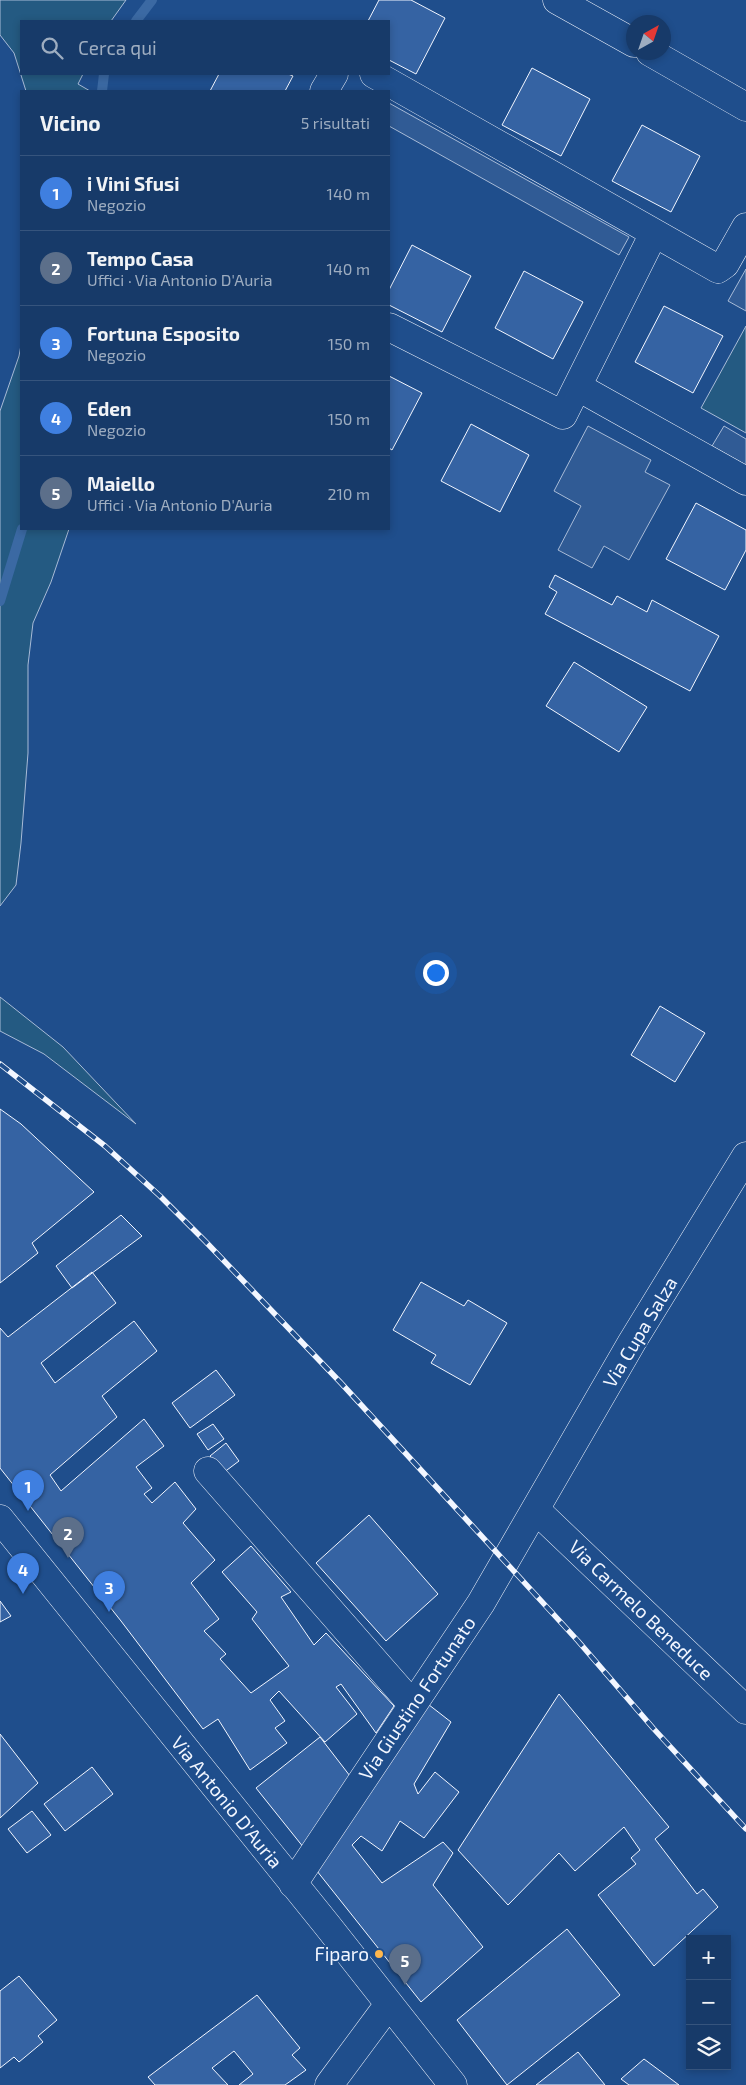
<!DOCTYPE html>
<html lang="it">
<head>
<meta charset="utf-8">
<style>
	:root { --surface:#173a69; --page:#244571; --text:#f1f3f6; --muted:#9eadc0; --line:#36547d; --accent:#95b2f1 }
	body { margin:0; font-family:"Exo 2",sans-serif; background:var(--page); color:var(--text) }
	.controls { position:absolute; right:15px; bottom:15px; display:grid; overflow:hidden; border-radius:0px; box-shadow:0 2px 8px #0003 }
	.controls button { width:45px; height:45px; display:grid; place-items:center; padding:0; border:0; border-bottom:1px solid var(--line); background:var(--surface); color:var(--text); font:25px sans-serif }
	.compass { position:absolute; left:626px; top:15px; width:45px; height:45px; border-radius:50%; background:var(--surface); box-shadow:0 2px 8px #0003; rotate:40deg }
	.you { position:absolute; left:435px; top:972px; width:18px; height:18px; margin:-12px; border:4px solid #fff; border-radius:50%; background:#1a73e8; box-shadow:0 0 0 8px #1a73e833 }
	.badge { display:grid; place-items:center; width:32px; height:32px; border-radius:50%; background:var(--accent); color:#fff; font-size:16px; font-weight:700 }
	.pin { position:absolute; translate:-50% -41px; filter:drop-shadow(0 1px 2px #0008) }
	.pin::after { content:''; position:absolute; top:26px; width:18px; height:15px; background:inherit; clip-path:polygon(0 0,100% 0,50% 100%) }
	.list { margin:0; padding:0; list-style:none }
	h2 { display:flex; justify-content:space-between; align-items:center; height:65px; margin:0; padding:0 20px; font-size:21px }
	h2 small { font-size:16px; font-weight:400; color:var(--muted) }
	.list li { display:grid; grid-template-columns:32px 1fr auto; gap:15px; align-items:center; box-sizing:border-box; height:75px; padding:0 20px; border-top:1px solid var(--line) }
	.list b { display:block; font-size:19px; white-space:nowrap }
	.list p { margin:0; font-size:16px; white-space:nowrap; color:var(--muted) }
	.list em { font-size:16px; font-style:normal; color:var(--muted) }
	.icon { flex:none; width:28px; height:28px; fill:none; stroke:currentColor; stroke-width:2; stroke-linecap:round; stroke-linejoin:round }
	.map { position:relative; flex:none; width:746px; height:2085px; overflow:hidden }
	.search { position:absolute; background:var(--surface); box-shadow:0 2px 8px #0003; left:20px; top:20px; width:370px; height:55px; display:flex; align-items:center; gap:12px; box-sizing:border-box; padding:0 18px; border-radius:0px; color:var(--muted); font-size:19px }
	.panel { position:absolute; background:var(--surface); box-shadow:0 2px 8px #0003; left:20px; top:90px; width:370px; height:440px; border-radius:0px }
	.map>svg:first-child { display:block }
	.green { fill:#245a82; stroke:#a8bbd7 }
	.parking { fill:#305b95; stroke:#a8bbd7 }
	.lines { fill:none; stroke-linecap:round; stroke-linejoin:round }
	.stream { stroke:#3b69a3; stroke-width:10 }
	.building { fill:#3563a3; stroke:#f2f6ff }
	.minor-casing { stroke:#f2f6ff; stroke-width:29 }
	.major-casing { stroke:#f2f6ff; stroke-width:29 }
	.minor { stroke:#1f4e8c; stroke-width:28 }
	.major { stroke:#1f4e8c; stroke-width:28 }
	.rail-casing { stroke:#f2f6ff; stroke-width:5.5 }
	.rail { stroke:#1f4e8c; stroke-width:4; stroke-dasharray:11; stroke-linecap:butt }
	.poi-dot { fill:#ffb74d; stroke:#1f4e8c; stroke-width:2 }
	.labels { text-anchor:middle; stroke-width:4; stroke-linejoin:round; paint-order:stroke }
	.street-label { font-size:19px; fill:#f2f6ff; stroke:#1f4e8c }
	.poi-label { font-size:19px; fill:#f2f6ff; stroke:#1f4e8c; text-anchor:end }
</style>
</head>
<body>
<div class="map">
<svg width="746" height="2085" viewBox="0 0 746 2085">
	<rect width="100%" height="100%" fill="#1f4e8c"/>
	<path class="green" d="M0 0H126L111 21H21V74H83L78 84 90 91H26L14 53 0 35Z
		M746 326V433L701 408Z
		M21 345V529H69L51 582 33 623 28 665V753L21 843 16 885 0 906V411L19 356Z
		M0 997 63 1047 136 1124 44 1054 0 1031Z"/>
	<path class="parking" d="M389 103 629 237 619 255 389 126Z
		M746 269V311L728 301Z
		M588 426 651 460 645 472 670 485 629 560 604 546 592 568 558 550 581 506 554 491Z
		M724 426 746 439V465L712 446Z"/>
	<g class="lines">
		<path class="stream" d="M136 21 152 0
			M102 91 104 74
			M0 601 22 529"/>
	</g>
	<path class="building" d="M379 0H411L445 18 416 74 389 60V21H368Z
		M532 68 590 99 561 156 502 125Z
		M219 74H288L293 76 285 91H210Z
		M642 125 700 156 671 212 612 181Z
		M412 245 471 276 442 332 389 305V290Z
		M524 271 583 302 553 359 495 328Z
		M664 306 723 336 693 393 635 362Z
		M389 376 422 393 392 450 389 448Z
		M471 424 529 455 500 512 441 481Z
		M696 503 746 530V550L725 590 666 559Z
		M555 575 612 605 617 596 647 612 652 600 719 636 690 691 545 614 557 592 549 587Z
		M574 662 647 707 619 752 546 706Z
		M660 1006 705 1033 675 1082 631 1055Z
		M0 1109 21 1124 94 1192 32 1243 38 1253 0 1283Z
		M121 1215 142 1236 72 1288 56 1266Z
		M92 1272 116 1303 41 1363 55 1383 134 1321 157 1351 102 1396 117 1417 50 1475 61 1491 144 1419 164 1446 136 1467 152 1488 144 1494 152 1503 175 1482 196 1509 183 1523 215 1560 191 1583 219 1619 204 1631 226 1654 220 1659 251 1693 289 1666 252 1619 257 1612 222 1572 251 1546 291 1592 281 1597 314 1645 326 1633 394 1706 376 1733 341 1684 336 1687 357 1714 325 1742 279 1691 270 1700 285 1721 275 1728 287 1743 250 1770 218 1719 203 1729 121 1621 0 1468V1328L8 1337Z
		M421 1282 464 1306 468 1300 507 1323 470 1385 431 1363 436 1355 393 1330Z
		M216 1370 235 1395 190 1428 172 1403Z
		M213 1424 224 1439 208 1450 197 1434Z
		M226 1443 239 1461 223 1473 210 1456Z
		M369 1515 438 1594 386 1641 316 1563Z
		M0 1601 11 1616 0 1622Z
		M559 1694 669 1827 655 1839 697 1894 703 1889 718 1907 654 1966 598 1895 636 1864 631 1858 640 1850 624 1827 575 1871 559 1853 508 1905 458 1850Z
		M424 1701 451 1722 414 1784 418 1794 435 1772 459 1792 424 1838 400 1821 382 1851 361 1836 352 1845 382 1883 443 1842 453 1853 433 1885 483 1947 421 2002 313 1866Z
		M0 1734 38 1783 0 1818Z
		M320 1737 350 1776 304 1848 256 1788Z
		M92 1767 113 1794 65 1831 44 1804Z
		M32 1811 51 1835 27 1853 8 1829Z
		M567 1929 620 1995 507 2085 457 2020Z
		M19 1976 57 2020 38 2036 43 2042 19 2062 14 2057 0 2068V1991Z
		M257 1995 300 2048 292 2055 306 2070 285 2085H239L253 2074 234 2051 212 2068 228 2085H155L148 2077Z
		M578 2052 605 2085H536Z
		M644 2059 679 2085H629L621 2079Z"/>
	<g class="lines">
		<defs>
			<path id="minor" d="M374 74 718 269 725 264 746 227
				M324 91 334 74
				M389 327 563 415 654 233
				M578 387 746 481
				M208 1471 412 1704
				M536 1510 746 1710
				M0 1519 327 1925 453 2085
				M293 1884 481 1603 632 1342 746 1156
				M329 2085 389 2004"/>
			<path id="major" d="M557 0 634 43
				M650 52 746 107"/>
		</defs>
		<use href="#minor" class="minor-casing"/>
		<use href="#major" class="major-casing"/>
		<use href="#minor" class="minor"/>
		<use href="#major" class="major"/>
		<defs>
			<path id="rail" d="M0 1064 105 1146 160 1196 205 1241 341 1383 578 1641 653 1728 746 1829"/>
		</defs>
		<use href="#rail" class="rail-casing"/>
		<use href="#rail" class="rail"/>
	</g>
	<circle class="poi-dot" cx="379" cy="1954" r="5"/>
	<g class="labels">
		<g class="street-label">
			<text transform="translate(640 1332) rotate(-59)" y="7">Via Cupa Salza</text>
			<text transform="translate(641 1610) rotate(44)" y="7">Via Carmelo Beneduce</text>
			<text transform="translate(417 1698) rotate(-56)" y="7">Via Giustino Fortunato</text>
			<text transform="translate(227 1802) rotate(51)" y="7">Via Antonio D'Auria</text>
		</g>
		<g class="poi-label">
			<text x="369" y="1961">Fiparo</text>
		</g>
	</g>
</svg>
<div class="controls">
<button>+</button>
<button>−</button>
<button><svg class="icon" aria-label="layers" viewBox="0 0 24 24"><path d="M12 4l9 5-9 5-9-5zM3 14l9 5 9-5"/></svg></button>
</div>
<svg class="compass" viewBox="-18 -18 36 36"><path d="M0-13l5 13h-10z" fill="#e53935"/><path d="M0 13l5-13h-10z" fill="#9eadc0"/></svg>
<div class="you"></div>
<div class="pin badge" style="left:28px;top:1511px;background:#3f7fe0">1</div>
<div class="pin badge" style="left:68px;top:1558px;background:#5c6f8a">2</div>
<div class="pin badge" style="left:109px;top:1612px;background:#3f7fe0">3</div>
<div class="pin badge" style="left:23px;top:1594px;background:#3f7fe0">4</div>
<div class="pin badge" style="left:405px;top:1985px;background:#5c6f8a">5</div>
<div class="search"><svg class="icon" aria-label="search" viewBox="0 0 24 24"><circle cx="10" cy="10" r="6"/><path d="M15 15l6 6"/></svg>Cerca qui</div>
<section class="panel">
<h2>Vicino<small>5 risultati</small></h2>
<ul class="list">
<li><span class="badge" style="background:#3f7fe0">1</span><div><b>i Vini Sfusi</b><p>Negozio</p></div><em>140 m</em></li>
<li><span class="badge" style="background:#5c6f8a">2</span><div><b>Tempo Casa</b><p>Uffici · Via Antonio D'Auria</p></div><em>140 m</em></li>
<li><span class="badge" style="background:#3f7fe0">3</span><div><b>Fortuna Esposito</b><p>Negozio</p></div><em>150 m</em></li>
<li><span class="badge" style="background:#3f7fe0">4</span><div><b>Eden</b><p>Negozio</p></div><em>150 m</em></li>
<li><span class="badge" style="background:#5c6f8a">5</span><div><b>Maiello</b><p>Uffici · Via Antonio D'Auria</p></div><em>210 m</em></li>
</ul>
</section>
</div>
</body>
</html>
